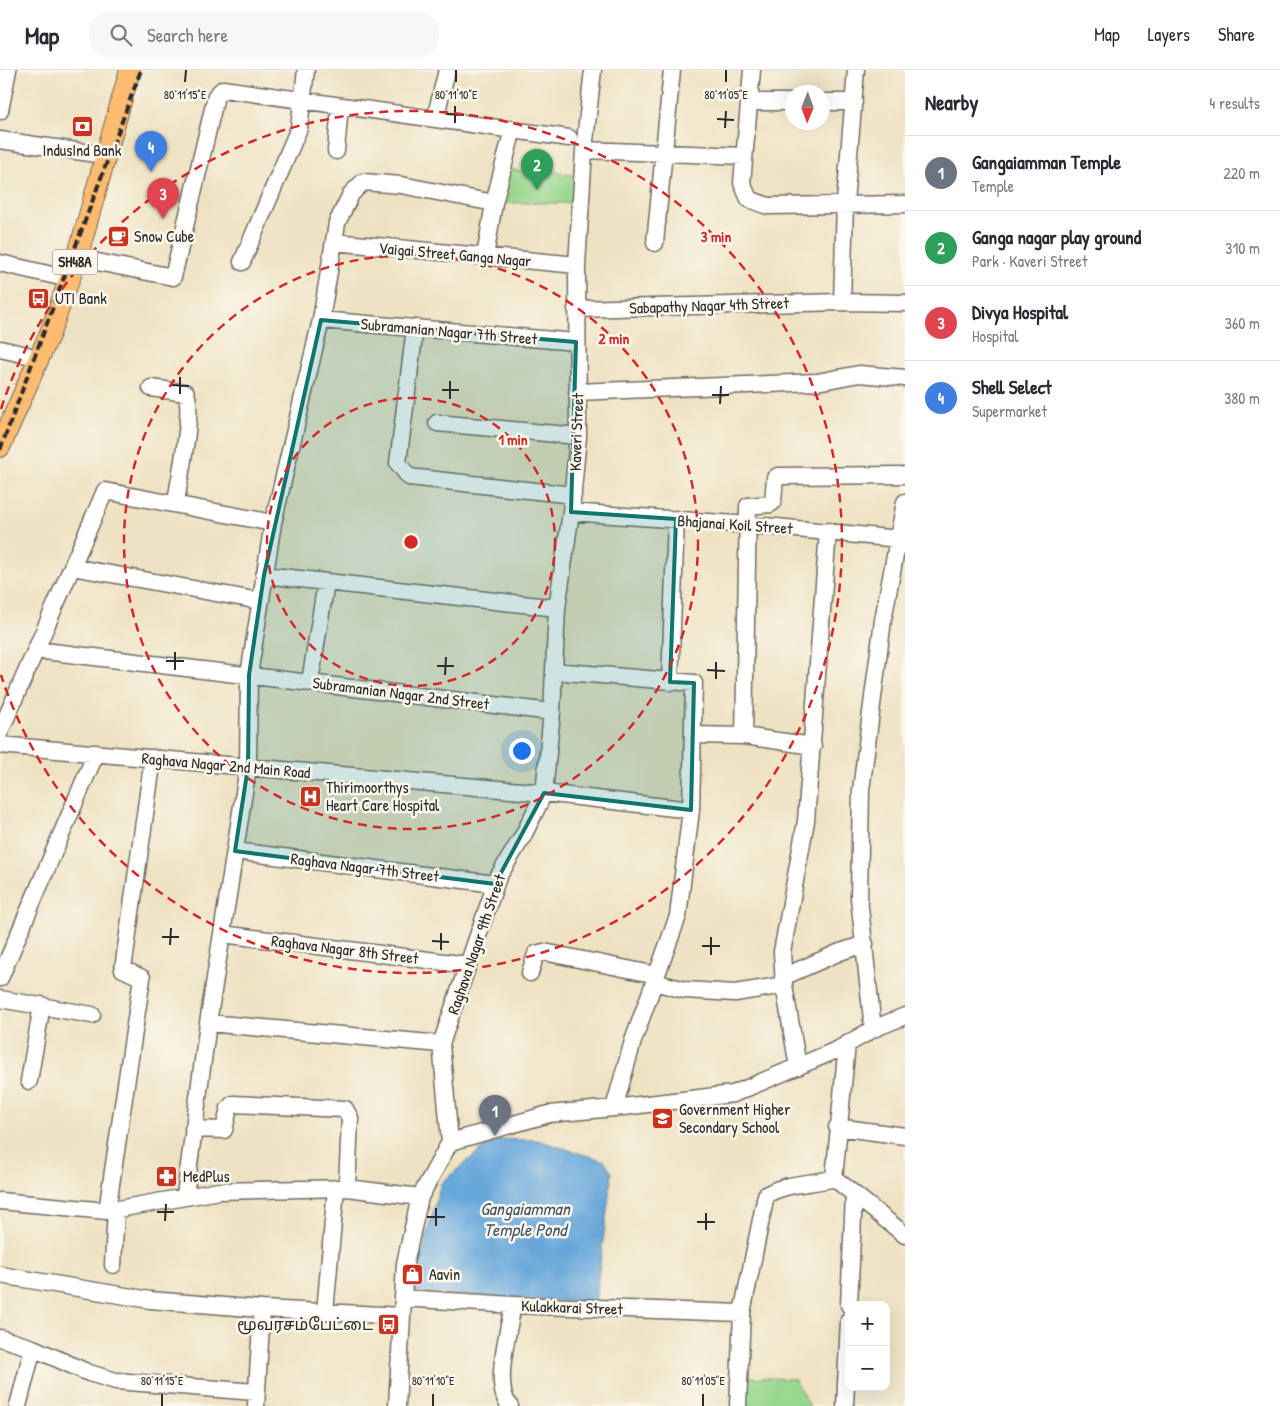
<!DOCTYPE html>
<html lang="en">
<head>
<meta charset="utf-8">
<style>
	:root { --surface:#fff; --page:#f7f7f7; --text:#2b2b33; --muted:#7c7c81; --line:#e1e1e2; --accent:#c8321e }
	body { margin:0; font-family:"Patrick Hand","Noto Sans Tamil",sans-serif; background:var(--page); color:var(--text) }
	.controls { position:absolute; right:15px; bottom:15px; display:grid; overflow:hidden; border-radius:10px; box-shadow:0 5px 20px #0002 }
	.controls button { width:45px; height:45px; display:grid; place-items:center; padding:0; border:0; border-bottom:1px solid var(--line); background:var(--surface); color:var(--text); font:25px sans-serif }
	.compass { position:absolute; left:785px; top:15px; width:45px; height:45px; border-radius:50%; background:var(--surface); box-shadow:0 5px 20px #0002; rotate:181deg }
	.you { position:absolute; left:521px; top:680px; width:18px; height:18px; margin:-12px; border:4px solid #fff; border-radius:50%; background:#1a73e8; box-shadow:0 0 0 8px #1a73e833 }
	.badge { display:grid; place-items:center; width:32px; height:32px; border-radius:50%; background:var(--accent); color:#fff; font-size:16px; font-weight:700 }
	.pin { position:absolute; translate:-50% -41px; filter:drop-shadow(0 1px 2px #0008) }
	.pin::after { content:''; position:absolute; top:26px; width:18px; height:15px; background:inherit; clip-path:polygon(0 0,100% 0,50% 100%) }
	.list { margin:0; padding:0; list-style:none }
	h2 { display:flex; justify-content:space-between; align-items:center; height:65px; margin:0; padding:0 20px; font-size:21px }
	h2 small { font-size:16px; font-weight:400; color:var(--muted) }
	.list li { display:grid; grid-template-columns:32px 1fr auto; gap:15px; align-items:center; box-sizing:border-box; height:75px; padding:0 20px; border-top:1px solid var(--line) }
	.list b { display:block; font-size:19px; white-space:nowrap }
	.list p { margin:0; font-size:16px; white-space:nowrap; color:var(--muted) }
	.list em { font-size:16px; font-style:normal; color:var(--muted) }
	.icon { flex:none; width:28px; height:28px; fill:none; stroke:currentColor; stroke-width:2; stroke-linecap:round; stroke-linejoin:round }
	.map { position:relative; flex:none; width:905px; height:1336px; overflow:hidden }
	header { display:flex; align-items:center; gap:30px; box-sizing:border-box; height:70px; padding:0 25px; background:var(--surface); border-bottom:1px solid var(--line) }
	header strong { font-size:24px }
	nav { display:flex; gap:28px; margin-inline-start:auto; font-size:18px }
	.search { width:350px; height:45px; background:var(--page); display:flex; align-items:center; gap:12px; box-sizing:border-box; padding:0 18px; border-radius:20px; color:var(--muted); font-size:19px }
	main { display:flex }
	aside { flex:1; background:var(--surface) }
	.map>svg:first-child { display:block }
	.green { fill:#98d78d; stroke:#62815c }
	.water { fill:#67a7da; stroke:#496982 }
	.lines { fill:none; stroke-linecap:round; stroke-linejoin:round }
	.minor-casing { stroke:#706b60; stroke-width:19 }
	.major-casing { stroke:#706b60; stroke-width:22 }
	.minor { stroke:#fff; stroke-width:16 }
	.major { stroke:#fdbc6f; stroke-width:20 }
	.rail { stroke:#2b2b2b; stroke-width:4; stroke-dasharray:8 4; stroke-linecap:butt }
	.marked { fill:#0f766e; fill-opacity:0.2; stroke:#0f766e; stroke-width:4; stroke-linejoin:round }
	.ticks { fill:none; stroke:#2b2b2b; stroke-width:2 }
	.ring { fill:none; stroke:#d62828; stroke-width:2.5; stroke-dasharray:9 6 }
	.labels { text-anchor:middle; stroke-width:5; stroke-linejoin:round; paint-order:stroke }
	.shield { fill:#fbf7ec; stroke:#696865; stroke-width:1 }
	.shield-label { font-size:15px; font-weight:bold; fill:#2b2b2b }
	.poi-label { font-size:16px; fill:#2b2b2b; stroke:#fbf7ec; text-anchor:start }
	.street-label { font-size:16px; fill:#2b2b2b; stroke:#fbf7ec }
	.water-label { font-size:18px; font-style:italic; fill:#405668; stroke:#fbf7ec }
	.ticks-label { font-size:12px; text-anchor:middle; fill:#2b2b2b; stroke:#fbf7ec; stroke-width:5; stroke-linejoin:round; paint-order:stroke }
	.centre { fill:#d62828; stroke:#fbf7ec; stroke-width:2.5 }
	.ring-label { font-size:15px; text-anchor:middle; font-weight:bold; fill:#d62828; stroke:#fbf7ec; stroke-width:5; stroke-linejoin:round; paint-order:stroke }
</style>
</head>
<body>
<header>
<strong>Map</strong>
<div class="search"><svg class="icon" aria-label="search" viewBox="0 0 24 24"><circle cx="10" cy="10" r="6"/><path d="M15 15l6 6"/></svg>Search here</div>
<nav><a>Map</a><a>Layers</a><a>Share</a></nav>
</header>
<main>
<div class="map">
<svg width="905" height="1336" viewBox="0 0 905 1336">
	<rect width="100%" height="100%" fill="#fbf7ec"/>
	<filter id="ink" filterUnits="userSpaceOnUse"><feTurbulence type="fractalNoise" baseFrequency=".02" numOctaves="2"/><feDisplacementMap in="SourceGraphic" scale="10" xChannelSelector="R" yChannelSelector="G"/><feConvolveMatrix kernelMatrix="1 2 1 2 8 2 1 2 1" color-interpolation-filters="sRGB"/></filter>
	<filter id="wash" filterUnits="userSpaceOnUse"><feTurbulence type="fractalNoise" baseFrequency=".0096" numOctaves="4" result="noise"/><feDisplacementMap in="SourceGraphic" scale="20" xChannelSelector="R" yChannelSelector="G"/><feGaussianBlur stdDeviation="1.12" result="paint"/><feColorMatrix in="noise" values="0 0 0 0 0 0 0 0 0 0 0 0 0 0 0 0 0 1.4 0 .05"/><feComposite in="paint" operator="in"/></filter>
	<g filter="url(#wash)">
		<rect width="100%" height="100%" fill="#efe2c2"/>
		<path class="green" d="M503 97 545 108 550 101 578 106 576 133H494Z
			M747 1307 794 1309 810 1336H744Z"/>
		<path class="water" d="M494 1069 537 1070 605 1091 612 1103 595 1233 411 1222 441 1113Z"/>
	</g>
	<g filter="url(#ink)">
		<g class="lines">
			<defs>
				<path id="minor" d="M752 0 742 113 749 129 768 136 905 134
					M856 0 845 133 842 232 905 233
					M749 32H792
					M822 32H854
					M0 41 8 0
					M435 49 447 0
					M0 70 97 84
					M584 80 744 86
					M336 81 340 36
					M334 172 577 195
					M655 173 672 0
					M485 187 494 133 513 59
					M77 188 173 207 216 26 223 19 569 68
					M242 192 299 58 306 0
					M0 193 69 209
					M576 239 842 232
					M321 250 576 272
					M415 258 398 393 409 407 573 425
					M0 279 27 285
					M151 318 186 323C194 344 179 408 176 433
					M577 322 817 312 859 304 905 308
					M437 353 578 366
					M571 442 776 457 899 469
					M72 497 260 531
					M264 505 557 538
					M36 580 552 642
					M554 601 694 613 691 740 678 846 633 971 614 1038
					M310 612 326 512
					M670 612 676 449
					M0 662 105 421 273 453
					M693 665 744 666 748 436 770 434 773 432 775 408 778 406 905 405
					M744 666 813 676
					M0 675 544 723 691 740
					M235 781 495 814
					M222 864 468 895
					M530 903 536 884 544 882 657 905
					M783 907 840 882 865 874
					M0 908 96 683
					M654 912 685 920 735 923 784 915
					M0 929 92 945
					M208 953 441 974
					M873 959 859 828 861 720 883 550 905 432
					M798 997 784 915 782 882 806 751 828 461
					M29 1011 42 935
					M837 1057 905 1066
					M193 1059 224 1060 229 1038 233 1034 345 1039 350 1048 347 1118
					M450 1072 441 974 498 807 523 766 544 723 552 642 557 538 571 442 578 366 577 195 584 80 593 0
					M834 1108 905 1165
					M185 1125 208 953 248 697 249 605 273 453 321 250 337 153 351 124 363 112 401 115 494 133
					M0 1131 107 1141 219 1121 347 1118 420 1127
					M107 1141 142 908 123 899 153 688
					M113 1195 116 1139
					M0 1205 150 1230 262 1239 256 1336
					M403 1228 513 1235 742 1243
					M849 1235 854 1125
					M262 1239 402 1246
					M325 1242 336 1118
					M0 1268 33 1278 89 1303 116 1311 255 1322
					M18 1336 33 1278
					M397 1336 405 1193 420 1127 450 1072 549 1044 614 1038 733 1024 839 979 873 959 905 946
					M510 1336C492 1318 509 1260 513 1235
					M738 1336 742 1243 766 1125C787 1112 810 1115 834 1108L847 974
					M845 1336 849 1250"/>
				<path id="major" d="M0 377 50 263 77 188 130 0"/>
			</defs>
			<use href="#minor" class="minor-casing"/>
			<use href="#major" class="major-casing"/>
			<use href="#minor" class="minor"/>
			<use href="#major" class="major"/>
			<path class="rail" d="M0 380 141 0"/>
		</g>
	</g>
	<path class="marked" d="M321 250 576 272 571 442 676 449 670 612 694 613 691 740 544 723 495 814 235 781 248 697 249 605 264 505Z"/>
	<path class="ticks" d="M185 12 186 0M456 12V0M726 12V0M446 44 464 45M717 49 734 50M455 53V36M725 58 726 41M171 315 189 316M442 320H459M180 324V307M712 325H729M450 329V311M720 334 721 316M166 591H184M437 596H454M175 600V582M707 600 725 601M445 605 446 587M716 609V592M162 867H179M432 871 449 872M170 875 171 858M702 876H720M441 880V863M711 885V867M157 1142H174M427 1147H445M165 1151 166 1134M697 1152H715M436 1156V1138M706 1160V1143M162 1336V1324M433 1336V1324M703 1336V1324"/>
	<g class="ring">
		<circle cx="411" cy="472" r="144"/>
		<circle cx="411" cy="472" r="287"/>
		<path d="M1 339A431 431 0 1 1 1 605"/>
	</g>
	<defs>
		<symbol id="bank-square" viewBox="-11 -11 22 22"><rect x="-9" y="-9" width="18" height="18" rx="4" fill="#c8321e" stroke="#fbf7ec"/><path d="M-6-4H6V4H-6ZM0-2.3a2.3 2.3 0 1 0 0 4.6a2.3 2.3 0 1 0 0-4.6Z" fill="#fff"/></symbol>
		<symbol id="cafe-square" viewBox="-11 -11 22 22"><rect x="-9" y="-9" width="18" height="18" rx="4" fill="#c8321e" stroke="#fbf7ec"/><path d="M-5.5-4.5H6V0H3Q3 3.5 0 3.5H-2.5Q-5.5 3.5-5.5 0ZM3-3.2v2h1.7v-2ZM-6 4.5H4V6H-6Z" fill="#fff"/></symbol>
		<symbol id="bus-square" viewBox="-11 -11 22 22"><rect x="-9" y="-9" width="18" height="18" rx="4" fill="#c8321e" stroke="#fbf7ec"/><path d="M-5-6H5V4H4V6H2V4H-2V6H-4V4H-5ZM-3.5-4V0h7V-4ZM-3.5 1.2v1.5H-2V1.2ZM2 1.2v1.5H3.5V1.2Z" fill="#fff"/></symbol>
		<symbol id="hospital-square" viewBox="-11 -11 22 22"><rect x="-9" y="-9" width="18" height="18" rx="4" fill="#c8321e" stroke="#fbf7ec"/><path d="M-5-5h3v3.5h4V-5h3V5h-3V1.5h-4V5h-3Z" fill="#fff"/></symbol>
		<symbol id="school-square" viewBox="-11 -11 22 22"><rect x="-9" y="-9" width="18" height="18" rx="4" fill="#c8321e" stroke="#fbf7ec"/><path d="M0-5L7-2L0 1L-7-2ZM-4 1L0 2.5L4 1V4Q0 6-4 4Z" fill="#fff"/></symbol>
		<symbol id="pharmacy-square" viewBox="-11 -11 22 22"><rect x="-9" y="-9" width="18" height="18" rx="4" fill="#c8321e" stroke="#fbf7ec"/><path d="M-2-6h4v4h4v4h-4v4h-4v-4h-4v-4h4Z" fill="#fff"/></symbol>
		<symbol id="shop-square" viewBox="-11 -11 22 22"><rect x="-9" y="-9" width="18" height="18" rx="4" fill="#c8321e" stroke="#fbf7ec"/><path d="M-5-2.5h2.3a2.7 3.5 0 0 1 5.4 0H5L5.5 6h-11ZM-1.5-2.5h3a1.5 2.3 0 0 0-3 0Z" fill="#fff"/></symbol>
	</defs>
	<g fill-rule="evenodd">
		<use href="#bank-square" x="70" y="44" width="25" height="25"/>
		<use href="#cafe-square" x="106" y="154" width="25" height="25"/>
		<use href="#bus-square" x="26" y="216" width="25" height="25"/>
		<use href="#hospital-square" x="298" y="714" width="25" height="25"/>
		<use href="#school-square" x="650" y="1036" width="25" height="25"/>
		<use href="#pharmacy-square" x="154" y="1094" width="25" height="25"/>
		<use href="#shop-square" x="400" y="1192" width="25" height="25"/>
		<use href="#bus-square" x="376" y="1242" width="25" height="25"/>
	</g>
	<g class="labels">
		<rect class="shield" x="52.5" y="179.5" width="45" height="25" rx="4"/>
		<g class="shield-label">
			<text x="75" y="197">SH48A</text>
		</g>
		<g class="poi-label">
			<text x="82" y="86" text-anchor="middle">IndusInd Bank</text>
			<text x="134" y="172">Snow Cube</text>
			<text x="55" y="234">UTI Bank</text>
			<text x="326" y="723">Thirimoorthys<tspan x="326" dy="18">Heart Care Hospital</tspan></text>
			<text x="679" y="1045">Government Higher<tspan x="679" dy="18">Secondary School</tspan></text>
			<text x="183" y="1112">MedPlus</text>
			<text x="429" y="1210">Aavin</text>
			<text x="373" y="1260" text-anchor="end">மூவரசம்பேட்டை</text>
		</g>
		<g class="street-label">
			<text transform="translate(455 184) rotate(5)" y="6">Vaigai Street Ganga Nagar</text>
			<text transform="translate(709 235) rotate(-2)" y="6">Sabapathy Nagar 4th Street</text>
			<text transform="translate(449 261) rotate(5)" y="6">Subramanian Nagar 7th Street</text>
			<text transform="translate(576 362) rotate(-88)" y="6">Kaveri Street</text>
			<text transform="translate(735 454) rotate(4)" y="6">Bhajanai Koil Street</text>
			<text transform="translate(401 623) rotate(7)" y="6">Subramanian Nagar 2nd Street</text>
			<text transform="translate(226 695) rotate(5)" y="6">Raghava Nagar 2nd Main Road</text>
			<text transform="translate(365 797) rotate(7)" y="6">Raghava Nagar 7th Street</text>
			<text transform="translate(476 874) rotate(-71)" y="6">Raghava Nagar 9th Street</text>
			<text transform="translate(345 879) rotate(7)" y="6">Raghava Nagar 8th Street</text>
			<text transform="translate(572 1237) rotate(2)" y="6">Kulakkarai Street</text>
		</g>
		<g class="water-label">
			<text x="525" y="1145">Gangaiamman<tspan x="525" dy="21">Temple Pond</tspan></text>
		</g>
	</g>
	<g class="ticks-label">
		<text x="185" y="29">80°11'15"E</text>
		<text x="456" y="29">80°11'10"E</text>
		<text x="726" y="29">80°11'05"E</text>
		<text x="162" y="1315">80°11'15"E</text>
		<text x="433" y="1315">80°11'10"E</text>
		<text x="703" y="1315">80°11'05"E</text>
	</g>
	<circle cx="411" cy="472" r="8" class="centre"/>
	<g class="ring-label">
		<text x="716" y="172">3 min</text>
		<text x="614" y="274">2 min</text>
		<text x="513" y="375">1 min</text>
	</g>
</svg>
<div class="controls">
<button>+</button>
<button>−</button>
</div>
<svg class="compass" viewBox="-18 -18 36 36"><path d="M0-13l5 13h-10z" fill="#e53935"/><path d="M0 13l5-13h-10z" fill="#7c7c81"/></svg>
<div class="you"></div>
<div class="pin badge" style="left:495px;top:1066px;background:#6b7280">1</div>
<div class="pin badge" style="left:537px;top:120px;background:#2e9e5b">2</div>
<div class="pin badge" style="left:163px;top:149px;background:#e0444e">3</div>
<div class="pin badge" style="left:151px;top:102px;background:#3f7fe0">4</div>
</div>
<aside>
<h2>Nearby<small>4 results</small></h2>
<ul class="list">
<li><span class="badge" style="background:#6b7280">1</span><div><b>Gangaiamman Temple</b><p>Temple</p></div><em>220 m</em></li>
<li><span class="badge" style="background:#2e9e5b">2</span><div><b>Ganga nagar play ground</b><p>Park · Kaveri Street</p></div><em>310 m</em></li>
<li><span class="badge" style="background:#e0444e">3</span><div><b>Divya Hospital</b><p>Hospital</p></div><em>360 m</em></li>
<li><span class="badge" style="background:#3f7fe0">4</span><div><b>Shell Select</b><p>Supermarket</p></div><em>380 m</em></li>
</ul>
</aside>
</main>
</body>
</html>
